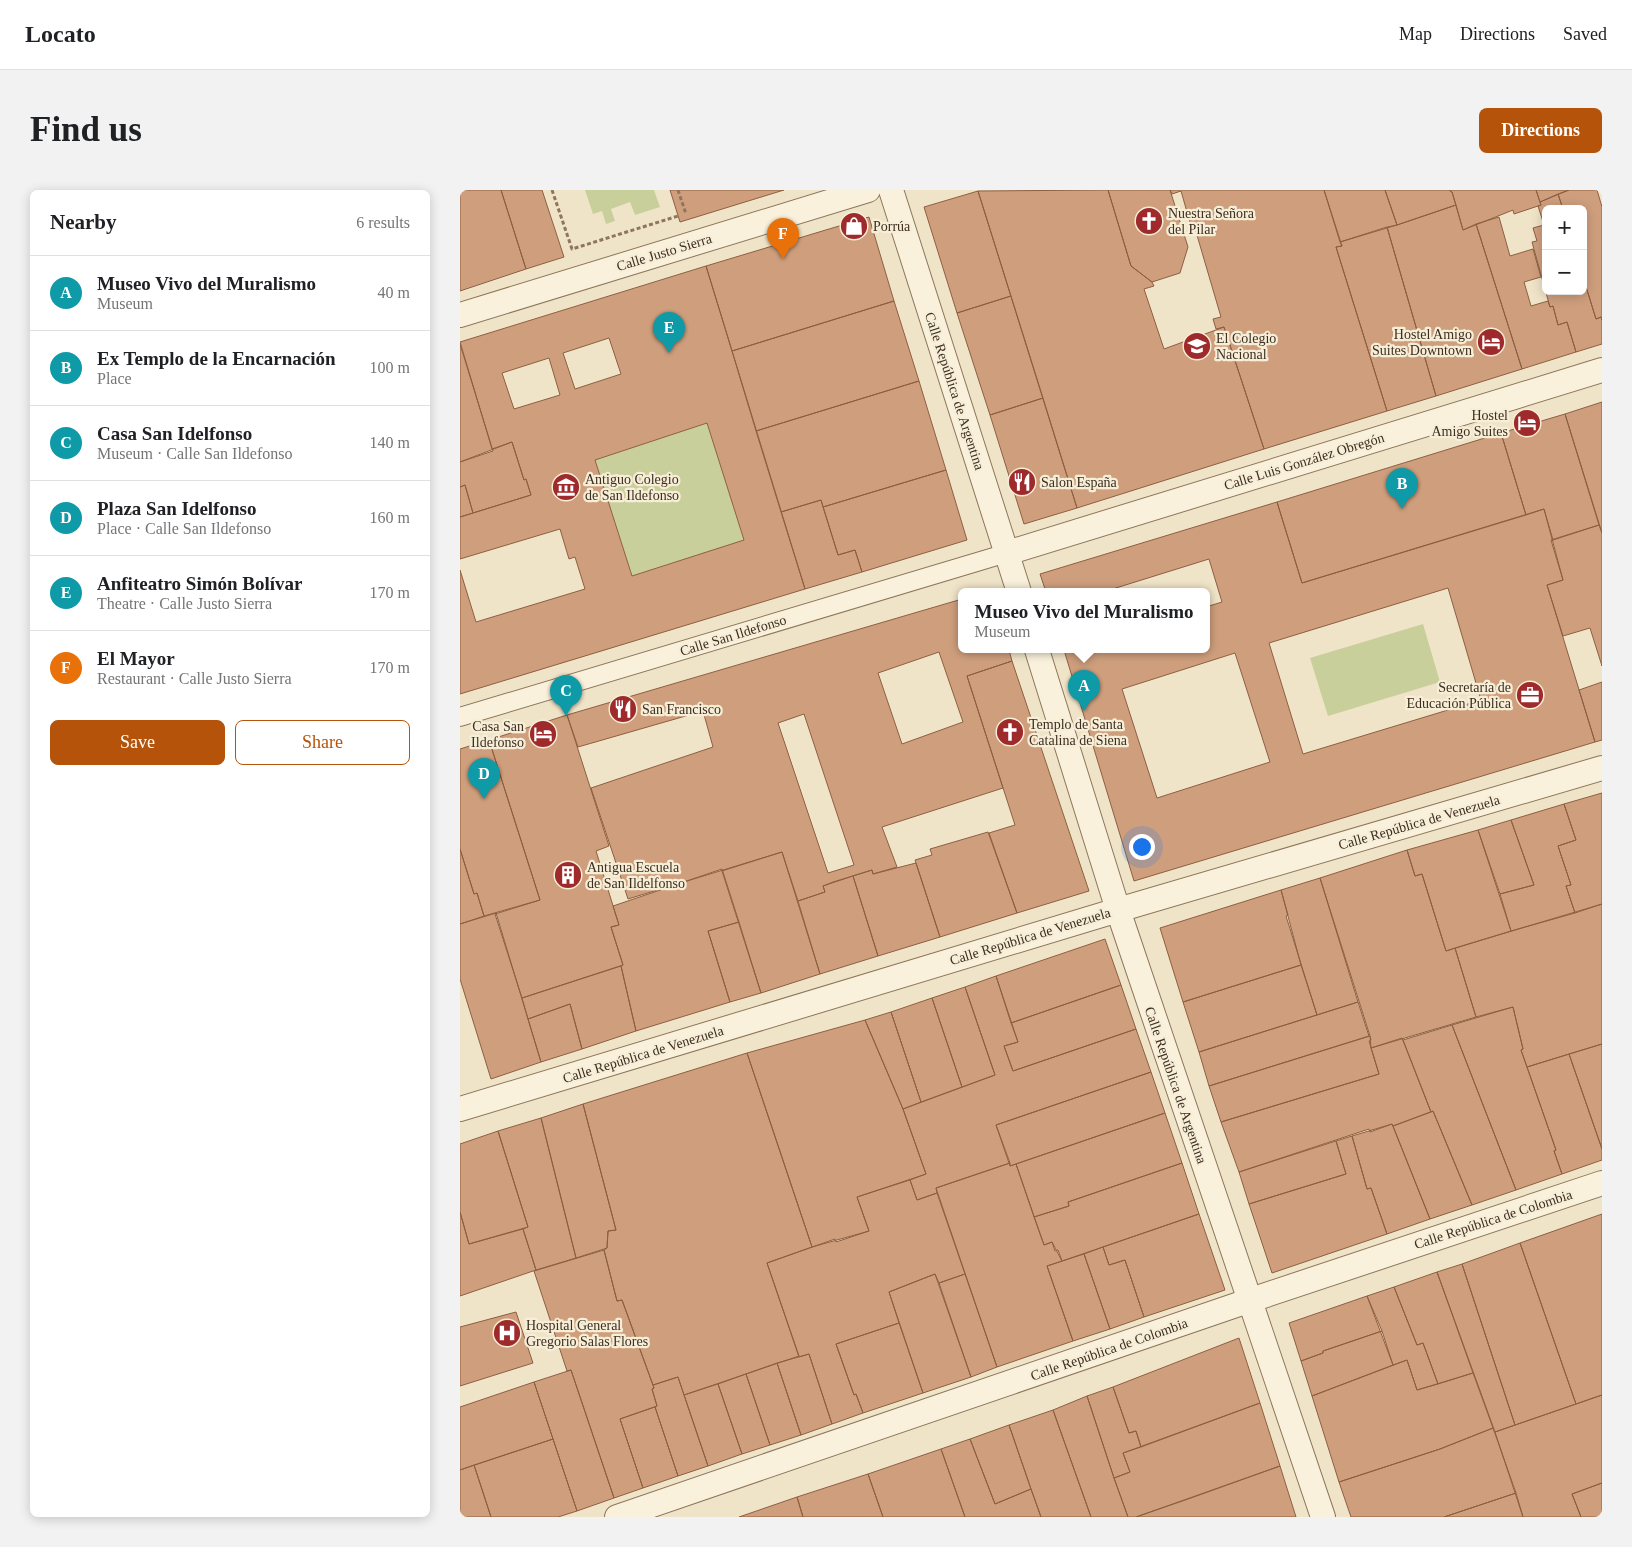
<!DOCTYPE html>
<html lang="en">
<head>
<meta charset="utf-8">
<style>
	:root { --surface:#fff; --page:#f2f2f2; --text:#202124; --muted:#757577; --line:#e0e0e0; --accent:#b45309 }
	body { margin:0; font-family:Georgia,serif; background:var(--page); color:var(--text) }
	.controls { position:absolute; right:15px; top:15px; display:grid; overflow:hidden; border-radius:8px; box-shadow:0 2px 12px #0003 }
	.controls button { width:45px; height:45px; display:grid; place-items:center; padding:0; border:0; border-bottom:1px solid var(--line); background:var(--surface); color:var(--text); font:25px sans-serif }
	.you { position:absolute; left:681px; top:656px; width:18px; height:18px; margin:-12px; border:4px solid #fff; border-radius:50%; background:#1a73e8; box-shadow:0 0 0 8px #1a73e833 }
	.badge { display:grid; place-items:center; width:32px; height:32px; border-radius:50%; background:var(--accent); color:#fff; font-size:16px; font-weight:700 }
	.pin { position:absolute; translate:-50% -41px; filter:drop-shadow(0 1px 2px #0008) }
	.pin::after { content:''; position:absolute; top:26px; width:18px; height:15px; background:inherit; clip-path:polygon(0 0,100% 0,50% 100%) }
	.popup { position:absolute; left:498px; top:398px; width:252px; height:65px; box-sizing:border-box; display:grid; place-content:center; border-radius:8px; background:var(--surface); filter:drop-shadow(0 1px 4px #0005); font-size:16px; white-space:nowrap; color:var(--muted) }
	.popup b { font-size:19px; color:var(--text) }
	.popup::after { content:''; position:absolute; left:50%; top:100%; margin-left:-10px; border:10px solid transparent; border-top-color:var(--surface) }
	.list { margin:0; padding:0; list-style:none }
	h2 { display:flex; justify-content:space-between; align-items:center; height:65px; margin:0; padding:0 20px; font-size:21px }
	h2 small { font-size:16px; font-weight:400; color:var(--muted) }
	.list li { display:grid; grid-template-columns:32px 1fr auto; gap:15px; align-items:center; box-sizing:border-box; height:75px; padding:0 20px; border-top:1px solid var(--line) }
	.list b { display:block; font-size:19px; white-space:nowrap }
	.list p { margin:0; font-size:16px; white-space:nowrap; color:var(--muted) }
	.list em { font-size:16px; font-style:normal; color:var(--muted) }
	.actions { display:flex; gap:10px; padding:15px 20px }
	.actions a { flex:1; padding:11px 0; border:1px solid var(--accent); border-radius:8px; text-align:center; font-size:18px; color:var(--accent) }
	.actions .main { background:var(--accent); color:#fff }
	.map { position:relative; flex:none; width:1142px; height:1327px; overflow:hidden; border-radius:8px }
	header { display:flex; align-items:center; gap:30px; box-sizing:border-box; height:70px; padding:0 25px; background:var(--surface); border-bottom:1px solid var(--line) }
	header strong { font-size:24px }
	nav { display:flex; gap:28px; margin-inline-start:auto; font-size:18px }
	.intro { display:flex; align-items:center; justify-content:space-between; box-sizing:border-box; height:120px; padding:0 30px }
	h1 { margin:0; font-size:35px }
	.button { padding:12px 22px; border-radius:8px; background:var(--accent); color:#fff; font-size:18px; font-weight:700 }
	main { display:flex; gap:30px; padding:0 30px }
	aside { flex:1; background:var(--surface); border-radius:8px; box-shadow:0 2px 12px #0003 }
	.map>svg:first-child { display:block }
	.green { fill:#c9cf9b }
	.building { fill:#cf9f7d; stroke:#8d5f41; fill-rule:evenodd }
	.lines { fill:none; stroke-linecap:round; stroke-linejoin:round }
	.pedestrian-casing { stroke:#8d765c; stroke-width:20 }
	.minor-casing { stroke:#8d765c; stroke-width:26 }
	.path { stroke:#8d765c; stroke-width:3; stroke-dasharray:4 2.5; stroke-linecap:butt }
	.pedestrian { stroke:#faf1dc; stroke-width:18 }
	.minor { stroke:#faf1dc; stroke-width:24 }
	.labels { text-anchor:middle; stroke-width:4.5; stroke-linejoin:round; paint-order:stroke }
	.poi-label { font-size:14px; fill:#3d2e20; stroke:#f7eed8; text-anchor:start }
	.street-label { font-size:14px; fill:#3d2e20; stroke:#f7eed8 }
</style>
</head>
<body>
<header>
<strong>Locato</strong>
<nav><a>Map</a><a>Directions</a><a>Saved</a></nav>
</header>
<div class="intro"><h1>Find us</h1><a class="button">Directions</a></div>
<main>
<aside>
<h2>Nearby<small>6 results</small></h2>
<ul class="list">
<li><span class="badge" style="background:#0f9aa8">A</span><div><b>Museo Vivo del Muralismo</b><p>Museum</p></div><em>40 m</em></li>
<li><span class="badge" style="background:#0f9aa8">B</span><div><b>Ex Templo de la Encarnación</b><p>Place</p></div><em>100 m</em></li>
<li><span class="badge" style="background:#0f9aa8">C</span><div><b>Casa San Idelfonso</b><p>Museum · Calle San Ildefonso</p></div><em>140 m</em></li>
<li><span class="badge" style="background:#0f9aa8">D</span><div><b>Plaza San Idelfonso</b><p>Place · Calle San Ildefonso</p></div><em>160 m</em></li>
<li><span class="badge" style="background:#0f9aa8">E</span><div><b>Anfiteatro Simón Bolívar</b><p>Theatre · Calle Justo Sierra</p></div><em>170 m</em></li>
<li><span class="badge" style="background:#e8710a">F</span><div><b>El Mayor</b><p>Restaurant · Calle Justo Sierra</p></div><em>170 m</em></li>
</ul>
<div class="actions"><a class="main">Save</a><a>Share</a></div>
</aside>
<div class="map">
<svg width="1142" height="1327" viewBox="0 0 1142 1327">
	<rect width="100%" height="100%" fill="#f0e4c8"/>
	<path class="green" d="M125 0H194L200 17 175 25 170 12 151 19 155 31 146 34 142 21 133 24Z
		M247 233 284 350 172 386 135 270Z
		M963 434 980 492 868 526 850 468Z"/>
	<path class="building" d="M0 0H41L66 79 0 101Z
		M41 0H82L104 67 66 79Z
		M210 0H324L220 32Z
		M648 0H710L728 57 720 83 692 92 671 76Z
		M648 0 671 76 692 92 694 96 684 99 704 159 764 137 804 259 617 318 518 1Z
		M710 0H864L882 56 876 57 927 221 804 259 764 137 756 139 753 129 761 127 734 35 731 36 721 1 712 4Z
		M864 0H925L937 35 880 52Z
		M925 0H989L992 2 996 15 937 35Z
		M989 0H1076L1081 15 1054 24 1053 20 1003 40 992 2Z
		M1076 0H1109L1080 12Z
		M1109 0H1137L1142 17V130L1141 127 1136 129 1123 87V19H1103L1098 4Z
		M518 1 551 106 497 123 464 17Z
		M1098 4 1103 19H1086V101H1123V87L1136 129 1141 127 1142 130V154L1116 162 1107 132 1098 135 1093 116 1090 117 1072 52 1077 51 1073 38 1084 35 1078 16 1081 15 1080 12Z
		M996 15 1003 40 1016 34 1062 179 976 206 927 37 937 35Z
		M409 27 434 111 272 161 246 76Z
		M1039 27 1050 66 1073 59 1081 87 1064 92 1071 116 1088 111 1090 117 1093 116 1098 135 1107 132 1116 162 1062 179 1016 34Z
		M927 37 976 206 927 221 876 57 882 56 880 52Z
		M246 76 345 399 0 504V380L16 432 125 399 115 367 109 369 100 339 0 369V327L71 305 66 289 64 290 52 252 32 259 0 152ZM149 148 161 184 115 199 103 163ZM89 168 100 205 54 219 42 183ZM247 233 284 350 172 386 135 270Z
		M551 106 583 208 530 225 497 123Z
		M434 111 459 191 296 241 272 161Z
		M0 154 33 261 0 272Z
		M459 191 486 280 363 317 361 310 321 322 296 241Z
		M583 208 617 318 564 334 530 225Z
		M1142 212V343L1105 224Z
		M1105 224 1139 335 1093 350 1084 319 1066 325 1041 243Z
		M1041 243 1066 325 842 393 817 312Z
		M52 252 64 290 66 289 71 305 13 323 5 295 0 297V272Z
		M486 280 507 350 402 382 395 360 378 365 363 317Z
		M5 295 13 323 0 327V297Z
		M361 310 378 365 395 360 402 382 345 399 321 322Z
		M817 312 842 393 1084 319 1103 390 1087 395 1135 552 674 691 604 460H746V417L762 412 749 369 643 402H586L580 384ZM988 398 1021 510 843 564 809 453ZM775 463 810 572 697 608 662 499Z
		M1139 335 1142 343V476L1130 438 1103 446 1087 395 1103 390 1091 350Z
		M502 409V460H549L552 471 507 486 543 598 422 637 437 677 413 684 412 680 373 692 363 696 365 702 338 711 322 662 168 709 131 598 253 557 243 521 118 557 107 525ZM479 462 503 532 442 554 418 483ZM344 524 394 675 368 683 318 533Z
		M552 471 629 701 557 723 529 643 555 635 507 486Z
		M1142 492V550L1135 552 1119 500Z
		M107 525 149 656 136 661 159 735 151 737 163 775 62 808 35 724 80 710 29 550Z
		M29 550 80 710 24 726 17 703 14 704 0 659V559Z
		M1142 603V714L1115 723 1106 696 1111 695 1098 656 1116 650 1104 614Z
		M1104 614 1116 650 1098 656 1111 695 1106 696 1115 723 1051 741 1040 704 1074 695 1051 630Z
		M1051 630 1074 695 1040 704 1018 640Z
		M1018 640 1051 741 986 761 962 684 955 686 947 660Z
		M528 642 557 723 480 747 455 670 472 665 470 659Z
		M0 659 14 704 17 703 24 726 0 734Z
		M947 660 955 686 962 684 986 761 995 758 1016 827 911 858 910 846 860 688Z
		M322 662 360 784 301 803 262 681Z
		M456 673 480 747 418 766 393 686 412 680 413 684Z
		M262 679 279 732 248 741 270 812 176 841 161 776 163 775 151 737 159 735 153 716Z
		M393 686 418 766 360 784 338 711 365 702 363 696Z
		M860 688 898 812 857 825 826 726 828 725 821 700Z
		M821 700 841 775 723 812 700 738Z
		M1142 714V854L1067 877 1061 860 1063 859 1053 817 1016 827 995 758Z
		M36 723 81 872 31 889 0 789V734Z
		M279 732 301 803 270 812 248 741Z
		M645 749 661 795 551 833 536 786Z
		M841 775 857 825 739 862 723 812Z
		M161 776 176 841 122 859 110 814 68 829 62 808Z
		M536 786 558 852 544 856 553 881 676 839 691 882 536 935 550 973 476 998 477 1003 457 1010 450 990 466 984 443 919 535 885 505 797Z
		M661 795 676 839 553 881 544 856 558 852 551 833Z
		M505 797 535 885 502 897 472 808Z
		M472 808 502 897 461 912 431 822Z
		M898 812 909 846 749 896 739 862Z
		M110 814 122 859 81 872 68 829Z
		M1053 817 1063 859 1061 860 1096 960 1094 961 1102 984 1056 1000 992 835Z
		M431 822 461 912 443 919 405 830Z
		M405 830 443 919 466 984 397 1007 409 1041 352 1057 287 863Z
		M992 835 1056 1000 1012 1015 973 921 971 922 943 850Z
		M910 846 911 850 909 851 919 884 761 932 749 896Z
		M942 848 971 922 933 936 932 934 910 942 909 939 779 982 761 932 919 884 911 858Z
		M1142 854V959L1109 864Z
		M287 863 352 1057 307 1073 339 1166 224 1205 218 1187 193 1195 162 1110 157 1111 144 1060 147 1058 148 1041 156 1040 123 914Z
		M1109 864 1142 959V970L1102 984 1094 961 1096 960 1067 877Z
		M691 882 705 923 550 976 536 935Z
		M123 914 156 1040 148 1041 147 1058 116 1068 81 928Z
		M973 921 1012 1015 970 1029 933 936Z
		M705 923 722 973 608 1012 609 1016 574 1027 556 974Z
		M81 928 116 1068 76 1080 63 1039 68 1037 38 941Z
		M932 934 970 1029 927 1044 911 998 907 999 892 946Z
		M38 941 68 1037 9 1054 0 1022V954Z
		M892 946 907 999 911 998 927 1044 812 1083 789 1014 886 984 876 951Z
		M876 951 886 984 789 1014 779 982Z
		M550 973V976L556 974 584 1055 592 1052 595 1061 598 1060 602 1071 587 1076 613 1151 537 1177 476 998Z
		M722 973 739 1024 602 1071 592 1052 584 1055 574 1027 609 1016 608 1012Z
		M450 990 457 1010 477 1003 505 1084 479 1093 475 1084 429 1102 439 1133 376 1154 394 1205 396 1204 403 1223 372 1234 349 1164 339 1167 307 1073 375 1049 376 1052 409 1041 397 1007Z
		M0 1022 9 1054 63 1039 76 1080 0 1106Z
		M739 1024 765 1100 684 1127 665 1070 649 1075 643 1057Z
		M1142 1024V1205L1116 1214 1060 1053Z
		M1060 1053 1116 1214 1055 1235 1002 1074Z
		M643 1057 649 1075 665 1070 684 1127 650 1139 624 1064Z
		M144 1060 157 1111 162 1110 194 1198 192 1199 197 1216 160 1229 183 1298 154 1308 111 1180 107 1181 74 1081Z
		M624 1064 650 1139 613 1151 587 1076Z
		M1002 1074 1055 1235 1035 1242 977 1082Z
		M977 1082 1013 1183 978 1194 963 1153 957 1155 934 1097Z
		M475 1084 511 1187 463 1203 429 1102Z
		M505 1084 537 1177 511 1187 479 1093Z
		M934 1097 957 1155 963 1153 978 1194 957 1200 947 1170 933 1175 907 1106Z
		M907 1106 922 1141 863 1161V1163L841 1171 829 1133Z
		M56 1122 73 1173 0 1196V1137Z
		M439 1133 463 1203 403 1223 396 1204 394 1205 376 1154Z
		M922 1141 933 1175 852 1206 841 1171 863 1163V1161Z
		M779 1148 800 1213 681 1257 676 1241 669 1243 653 1197Z
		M349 1164 372 1234 341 1245 317 1173Z
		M947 1170 957 1200 1013 1183 1033 1238 980 1259 879 1292 852 1206Z
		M317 1173 341 1245 310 1255 286 1184Z
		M111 1180 154 1308 117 1321 74 1192Z
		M286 1184 310 1255 282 1264 258 1194Z
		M218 1187 248 1276 218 1286 195 1217 197 1216 192 1199 194 1198 193 1195Z
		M74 1192 93 1249 0 1280V1217Z
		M258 1194 282 1264 248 1276 224 1205Z
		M653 1197 669 1243 676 1241 681 1257 663 1263 670 1282 654 1288 627 1206Z
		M1142 1205V1293L1112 1304 1121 1327H1063L1035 1242Z
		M627 1206 654 1288 668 1327H631L593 1220Z
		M800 1213 820 1276 676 1327H668L654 1288 670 1282 663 1263Z
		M195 1217 218 1286 183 1298 160 1229Z
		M593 1220 631 1327H581L571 1299 549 1235Z
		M549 1235 571 1299 535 1314 510 1249Z
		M1033 1238 1056 1303 984 1327H891L879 1292 980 1259Z
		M93 1249 117 1321 98 1327H31L14 1275Z
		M510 1249 535 1314 571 1299 581 1327H505L481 1259Z
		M481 1259 505 1327H423L408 1284Z
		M14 1275 31 1327H0V1280Z
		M820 1276 836 1327H676L731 1308Z
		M408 1284 423 1327H343L337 1307Z
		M1142 1293V1327H1121L1112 1304Z
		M1056 1303 1063 1327H984Z
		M337 1307 343 1327H279Z"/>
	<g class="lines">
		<defs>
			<path id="pedestrian" d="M0 527 547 363"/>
			<path id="minor" d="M431 0 559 402
				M0 125 408 0
				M547 363 1142 180
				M577 460 658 720 863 1327
				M0 919 658 720 1142 578
				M157 1327 788 1111 1142 993"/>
		</defs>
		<use href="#pedestrian" class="pedestrian-casing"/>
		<use href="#minor" class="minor-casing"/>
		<path class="path" d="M92 0 112 59 218 26
			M218 0 226 24"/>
		<use href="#pedestrian" class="pedestrian"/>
		<use href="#minor" class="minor"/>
	</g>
	<defs>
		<symbol id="church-disc" viewBox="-11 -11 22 22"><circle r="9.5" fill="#9e2a2b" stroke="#f7eed8"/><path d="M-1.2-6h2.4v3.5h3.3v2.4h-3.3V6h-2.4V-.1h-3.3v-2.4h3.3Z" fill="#fff"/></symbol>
		<symbol id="shop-disc" viewBox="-11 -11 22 22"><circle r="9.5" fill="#9e2a2b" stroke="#f7eed8"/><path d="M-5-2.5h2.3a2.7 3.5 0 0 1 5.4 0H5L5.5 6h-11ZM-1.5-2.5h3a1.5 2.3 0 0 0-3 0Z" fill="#fff"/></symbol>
		<symbol id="hotel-disc" viewBox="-11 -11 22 22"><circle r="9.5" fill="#9e2a2b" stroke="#f7eed8"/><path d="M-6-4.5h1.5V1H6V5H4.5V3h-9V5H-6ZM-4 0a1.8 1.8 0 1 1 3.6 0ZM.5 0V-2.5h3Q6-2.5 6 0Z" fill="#fff"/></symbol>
		<symbol id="university-disc" viewBox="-11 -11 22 22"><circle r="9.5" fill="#9e2a2b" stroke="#f7eed8"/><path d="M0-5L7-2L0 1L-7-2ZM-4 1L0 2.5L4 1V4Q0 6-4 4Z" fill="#fff"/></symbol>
		<symbol id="restaurant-disc" viewBox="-11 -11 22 22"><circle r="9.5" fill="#9e2a2b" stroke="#f7eed8"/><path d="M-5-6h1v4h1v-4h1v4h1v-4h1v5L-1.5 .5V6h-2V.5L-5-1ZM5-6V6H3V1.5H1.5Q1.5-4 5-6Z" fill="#fff"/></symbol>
		<symbol id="museum-disc" viewBox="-11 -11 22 22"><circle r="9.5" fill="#9e2a2b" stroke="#f7eed8"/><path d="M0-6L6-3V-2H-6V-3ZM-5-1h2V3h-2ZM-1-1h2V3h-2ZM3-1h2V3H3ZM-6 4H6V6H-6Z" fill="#fff"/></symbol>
		<symbol id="office-disc" viewBox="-11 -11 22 22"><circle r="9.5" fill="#9e2a2b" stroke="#f7eed8"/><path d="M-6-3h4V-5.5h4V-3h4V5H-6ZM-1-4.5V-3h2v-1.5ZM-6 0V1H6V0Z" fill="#fff"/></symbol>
		<symbol id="building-disc" viewBox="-11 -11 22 22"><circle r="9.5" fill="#9e2a2b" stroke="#f7eed8"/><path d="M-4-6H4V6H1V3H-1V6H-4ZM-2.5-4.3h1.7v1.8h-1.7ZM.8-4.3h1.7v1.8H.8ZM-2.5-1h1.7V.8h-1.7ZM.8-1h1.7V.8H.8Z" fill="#fff"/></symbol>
		<symbol id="hospital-disc" viewBox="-11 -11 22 22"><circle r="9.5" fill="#9e2a2b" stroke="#f7eed8"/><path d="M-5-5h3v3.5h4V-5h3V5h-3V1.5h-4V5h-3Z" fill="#fff"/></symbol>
	</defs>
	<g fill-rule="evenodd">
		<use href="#church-disc" x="673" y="15" width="32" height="32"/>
		<use href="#shop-disc" x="378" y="20" width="32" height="32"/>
		<use href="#hotel-disc" x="1015" y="136" width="32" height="32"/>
		<use href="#university-disc" x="721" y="140" width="32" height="32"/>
		<use href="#hotel-disc" x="1051" y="217" width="32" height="32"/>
		<use href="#restaurant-disc" x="546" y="276" width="32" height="32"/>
		<use href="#museum-disc" x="90" y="281" width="32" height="32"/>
		<use href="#office-disc" x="1054" y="489" width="32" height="32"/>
		<use href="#restaurant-disc" x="147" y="503" width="32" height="32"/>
		<use href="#church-disc" x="534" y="526" width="32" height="32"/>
		<use href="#hotel-disc" x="67" y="528" width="32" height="32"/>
		<use href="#building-disc" x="92" y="669" width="32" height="32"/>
		<use href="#hospital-disc" x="31" y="1127" width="32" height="32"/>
	</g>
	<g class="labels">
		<g class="poi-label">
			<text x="708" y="28">Nuestra Señora<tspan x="708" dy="16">del Pilar</tspan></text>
			<text x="413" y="41">Porrúa</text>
			<text x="1012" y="149" text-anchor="end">Hostel Amigo<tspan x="1012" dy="16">Suites Downtown</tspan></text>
			<text x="756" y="153">El Colegio<tspan x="756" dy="16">Nacional</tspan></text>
			<text x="1048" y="230" text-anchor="end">Hostel<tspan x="1048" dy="16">Amigo Suites</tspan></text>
			<text x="125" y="294">Antiguo Colegio<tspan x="125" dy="16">de San Ildefonso</tspan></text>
			<text x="581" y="297">Salon España</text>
			<text x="1051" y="502" text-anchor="end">Secretaría de<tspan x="1051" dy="16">Educación Pública</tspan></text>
			<text x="182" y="524">San Francisco</text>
			<text x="569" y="539">Templo de Santa<tspan x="569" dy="16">Catalina de Siena</tspan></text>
			<text x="64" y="541" text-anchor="end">Casa San<tspan x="64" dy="16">Ildefonso</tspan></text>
			<text x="127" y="682">Antigua Escuela<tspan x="127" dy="16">de San Ildelfonso</tspan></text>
			<text x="66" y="1140">Hospital General<tspan x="66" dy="16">Gregorio Salas Flores</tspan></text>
		</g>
		<g class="street-label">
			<text transform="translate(204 62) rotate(-17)" y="5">Calle Justo Sierra</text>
			<text transform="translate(495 201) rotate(72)" y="5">Calle República de Argentina</text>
			<text transform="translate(844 271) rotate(-17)" y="5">Calle Luis González Obregón</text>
			<text transform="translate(273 445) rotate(-17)" y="5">Calle San Ildefonso</text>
			<text transform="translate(959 632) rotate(-16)" y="5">Calle República de Venezuela</text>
			<text transform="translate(570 746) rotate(-17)" y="5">Calle República de Venezuela</text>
			<text transform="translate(183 864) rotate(-17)" y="5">Calle República de Venezuela</text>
			<text transform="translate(716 895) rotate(71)" y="5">Calle República de Argentina</text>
			<text transform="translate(1033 1029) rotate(-18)" y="5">Calle República de Colombia</text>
			<text transform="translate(649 1159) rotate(-19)" y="5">Calle República de Colombia</text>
		</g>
	</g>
</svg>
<div class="controls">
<button>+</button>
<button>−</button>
</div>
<div class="you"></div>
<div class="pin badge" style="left:624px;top:521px;background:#0f9aa8">A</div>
<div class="popup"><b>Museo Vivo del Muralismo</b>Museum</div>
<div class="pin badge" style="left:942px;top:319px;background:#0f9aa8">B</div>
<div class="pin badge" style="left:106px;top:526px;background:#0f9aa8">C</div>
<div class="pin badge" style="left:24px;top:609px;background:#0f9aa8">D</div>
<div class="pin badge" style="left:209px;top:163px;background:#0f9aa8">E</div>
<div class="pin badge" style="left:323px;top:69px;background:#e8710a">F</div>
</div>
</main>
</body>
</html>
